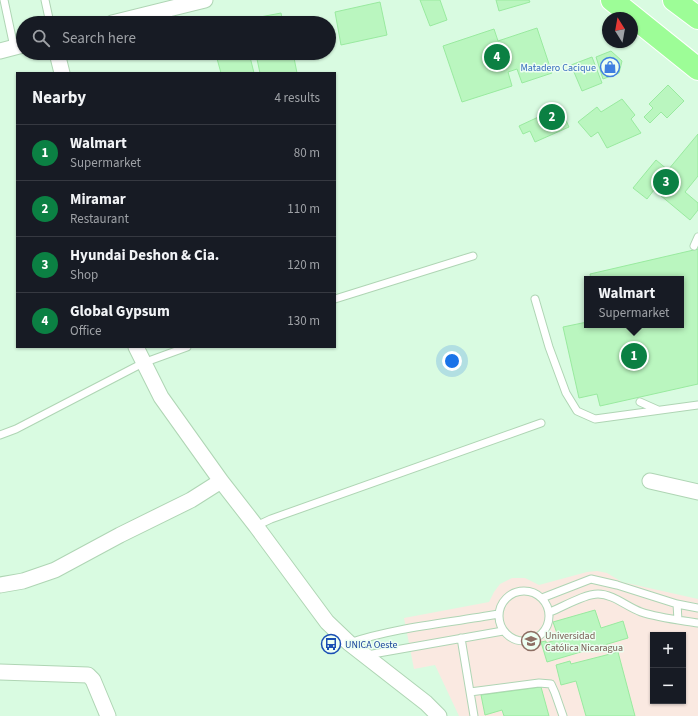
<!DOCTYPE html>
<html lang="en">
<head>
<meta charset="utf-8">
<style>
	:root { --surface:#171b24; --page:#20242c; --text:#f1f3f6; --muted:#9ea1a6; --line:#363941; --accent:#0b8043 }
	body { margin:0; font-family:"Source Sans 3",sans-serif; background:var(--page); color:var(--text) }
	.controls { position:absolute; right:12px; bottom:12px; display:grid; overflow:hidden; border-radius:0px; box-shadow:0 1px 3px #0004 }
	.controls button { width:36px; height:36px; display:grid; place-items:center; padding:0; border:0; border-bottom:1px solid var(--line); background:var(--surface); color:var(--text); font:20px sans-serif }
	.compass { position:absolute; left:602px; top:12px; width:36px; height:36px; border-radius:50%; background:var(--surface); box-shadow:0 1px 3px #0004; rotate:349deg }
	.you { position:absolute; left:452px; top:361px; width:14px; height:14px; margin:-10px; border:3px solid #fff; border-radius:50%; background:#1a73e8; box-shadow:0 0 0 6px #1a73e833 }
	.badge { display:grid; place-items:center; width:26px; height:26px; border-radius:50%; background:var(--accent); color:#fff; font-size:13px; font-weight:700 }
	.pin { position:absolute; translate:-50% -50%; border:2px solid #fff; box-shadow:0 1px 4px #0006 }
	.popup { position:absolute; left:584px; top:276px; width:100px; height:52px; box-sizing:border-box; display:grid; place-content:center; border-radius:0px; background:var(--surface); filter:drop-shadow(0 1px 3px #0005); font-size:13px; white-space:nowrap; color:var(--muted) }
	.popup b { font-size:15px; color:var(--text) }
	.popup::after { content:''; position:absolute; left:50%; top:100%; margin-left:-8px; border:8px solid transparent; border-top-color:var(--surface) }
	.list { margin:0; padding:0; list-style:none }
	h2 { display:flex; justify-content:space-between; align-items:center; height:52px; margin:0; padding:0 16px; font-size:17px }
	h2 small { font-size:13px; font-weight:400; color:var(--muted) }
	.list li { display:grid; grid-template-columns:26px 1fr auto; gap:12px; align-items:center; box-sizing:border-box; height:56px; padding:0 16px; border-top:1px solid var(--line) }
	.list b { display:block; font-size:15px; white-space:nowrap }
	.list p { margin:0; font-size:13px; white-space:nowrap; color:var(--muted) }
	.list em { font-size:13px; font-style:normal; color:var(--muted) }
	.icon { flex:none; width:22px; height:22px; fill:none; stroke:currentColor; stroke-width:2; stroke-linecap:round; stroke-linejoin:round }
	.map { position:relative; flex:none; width:698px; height:716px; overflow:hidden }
	.search { position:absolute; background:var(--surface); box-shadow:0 1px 3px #0004; left:16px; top:16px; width:320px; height:44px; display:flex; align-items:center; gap:10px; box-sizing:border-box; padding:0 14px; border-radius:22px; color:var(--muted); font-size:15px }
	.panel { position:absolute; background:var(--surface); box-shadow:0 1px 3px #0004; left:16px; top:72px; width:320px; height:276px; border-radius:0px }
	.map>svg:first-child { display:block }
	.residential { fill:#d9fbe1; fill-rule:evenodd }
	.education { fill:#fae9e1; fill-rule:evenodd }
	.building { fill:#baf6bf; stroke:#99ea9f }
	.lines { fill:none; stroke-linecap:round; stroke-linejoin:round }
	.lane-casing { stroke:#afd5b4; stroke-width:9 }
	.street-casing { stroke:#afd5b4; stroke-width:17 }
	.highway-casing { stroke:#fff; stroke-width:24 }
	.lane { stroke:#fff; stroke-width:7 }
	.street { stroke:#fff; stroke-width:15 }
	.highway { stroke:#9dfd97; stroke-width:22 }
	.labels { text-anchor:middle; stroke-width:3; stroke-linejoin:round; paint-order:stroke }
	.shop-label { font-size:10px; fill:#366cbe; stroke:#edfff2; text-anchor:end }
	.education-label { font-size:10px; fill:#785e54; stroke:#edfff2; text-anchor:start }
	.transit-label { font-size:10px; fill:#164399; stroke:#edfff2; text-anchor:start }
</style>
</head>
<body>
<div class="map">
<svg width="698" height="716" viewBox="0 0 698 716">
	<rect width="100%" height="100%" fill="#e5feec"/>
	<path class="residential" d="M0 0H698V716H0ZM608 18H632V42H608ZM23 23H329V53H23ZM17 73H335V347H17ZM587 279H681V325H587ZM653 635H683V701H653Z"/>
	<path class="education" d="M597 571 607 573 622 582 698 599V716H459L435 665 414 669 404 618 489 602 494 592 500 584 512 578H525L539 585 587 572ZM653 635H683V701H653Z"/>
	<path class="building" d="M420 0H440L447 20 430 26Z
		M496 0H529L530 2 499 11Z
		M380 2 387 35 341 45 335 12Z
		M281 13 283 23H256L255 18Z
		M537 28 552 73 522 83 517 69 508 72 512 86 462 102 443 46 494 29 498 41Z
		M611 51 622 61 619 73 603 79 596 57Z
		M225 53H249L254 73H221L216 55Z
		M283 53H293L297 73H260L257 59Z
		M592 57 602 83 582 91 571 65Z
		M668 85 684 101 667 118 661 112 650 123 644 117 653 108 649 104Z
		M622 99 635 115 631 119 641 133 607 148 598 132 591 137 578 122 597 107 601 112Z
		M560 107 569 127 535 142 530 131 523 134 519 126Z
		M698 134V176L685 192 698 203V210L690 220 654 190 647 199 633 188 656 160 668 170Z
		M698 249V384L600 406 597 394 579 398 563 327 587 322V325H681V279H591L590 274Z
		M595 610 601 628 623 621 628 638 547 662 541 642 546 641V643L559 639 553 622Z
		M618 652 635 716H586L576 681 561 685 556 665 570 661 571 664Z
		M541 687 549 716H504L502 710 485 715 481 695Z"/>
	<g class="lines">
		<defs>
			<path id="lane" d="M4 0 14 47
				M45 0 50 23
				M694 246 698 237
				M335 299 473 256
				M535 299 549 347 566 393 577 411 595 419 698 405
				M640 402 658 410
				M0 435 16 429 143 363 187 347
				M256 526 271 519 541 423
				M499 616a25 25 0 1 1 50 0a25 25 0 1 1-50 0Z
				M542 598 591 579 617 585 677 604 698 608
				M677 604 678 620
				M550 612C563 607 584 594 598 594 613 594 627 607 641 612 659 618 679 620 698 623
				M461 638 474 716
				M349 643C397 627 449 623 498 614
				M367 655 503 631
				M470 692 539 683 551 684 555 693 563 716"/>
			<path id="street" d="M112 23 205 0
				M0 51 23 45
				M57 53 62 73
				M136 347 161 397 221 481 256 526 327 622 349 643 426 703 439 716
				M650 481 698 492
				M0 585 23 581 55 570 120 535 191 500 221 481
				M0 672 88 675 93 680 108 716"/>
			<path id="highway" d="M612 0 698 69
				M674 0 698 18"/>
		</defs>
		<use href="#lane" class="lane-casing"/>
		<use href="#street" class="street-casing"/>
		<use href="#highway" class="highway-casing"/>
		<use href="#lane" class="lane"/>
		<use href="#street" class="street"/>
		<use href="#highway" class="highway"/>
	</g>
	<defs>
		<symbol id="shop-ring" viewBox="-11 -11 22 22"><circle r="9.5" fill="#edfff2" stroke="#3f7fe0" stroke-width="1.5"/><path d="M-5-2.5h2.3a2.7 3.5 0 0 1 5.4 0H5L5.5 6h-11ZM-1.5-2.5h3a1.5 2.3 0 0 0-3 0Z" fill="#3f7fe0"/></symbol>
		<symbol id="university-ring" viewBox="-11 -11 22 22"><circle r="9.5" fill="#edfff2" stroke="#8d6e63" stroke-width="1.5"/><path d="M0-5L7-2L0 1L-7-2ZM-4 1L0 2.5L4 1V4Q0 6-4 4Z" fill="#8d6e63"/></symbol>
		<symbol id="bus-ring" viewBox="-11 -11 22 22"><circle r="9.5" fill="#edfff2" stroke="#1a4fb4" stroke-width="1.5"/><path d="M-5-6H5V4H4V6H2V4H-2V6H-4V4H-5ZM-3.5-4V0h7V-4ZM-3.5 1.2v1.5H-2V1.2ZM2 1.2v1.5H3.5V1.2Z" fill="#1a4fb4"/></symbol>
	</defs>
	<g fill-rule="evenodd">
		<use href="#shop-ring" x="599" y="56" width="22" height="22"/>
		<use href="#university-ring" x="520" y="630" width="22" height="22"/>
		<use href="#bus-ring" x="320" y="633" width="22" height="22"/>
	</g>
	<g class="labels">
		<g class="shop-label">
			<text x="596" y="71">Matadero Cacique</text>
		</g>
		<g class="education-label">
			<text x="545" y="639">Universidad<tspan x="545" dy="12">Católica Nicaragua</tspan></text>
		</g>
		<g class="transit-label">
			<text x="345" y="648">UNICA Oeste</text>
		</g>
	</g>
</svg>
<div class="controls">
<button>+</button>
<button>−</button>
</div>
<svg class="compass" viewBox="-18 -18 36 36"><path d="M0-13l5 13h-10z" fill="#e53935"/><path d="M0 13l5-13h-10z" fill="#9ea1a6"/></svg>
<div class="you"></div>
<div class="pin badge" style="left:634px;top:356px">1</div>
<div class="popup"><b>Walmart</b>Supermarket</div>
<div class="pin badge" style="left:552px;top:117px">2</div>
<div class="pin badge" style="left:666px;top:182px">3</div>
<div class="pin badge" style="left:497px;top:57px">4</div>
<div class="search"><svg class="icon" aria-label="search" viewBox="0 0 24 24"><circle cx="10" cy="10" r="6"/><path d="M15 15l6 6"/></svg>Search here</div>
<section class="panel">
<h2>Nearby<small>4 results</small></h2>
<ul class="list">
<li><span class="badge">1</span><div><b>Walmart</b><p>Supermarket</p></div><em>80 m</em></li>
<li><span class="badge">2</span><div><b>Miramar</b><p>Restaurant</p></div><em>110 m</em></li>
<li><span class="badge">3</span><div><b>Hyundai Deshon &amp; Cia.</b><p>Shop</p></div><em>120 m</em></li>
<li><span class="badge">4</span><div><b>Global Gypsum</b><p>Office</p></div><em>130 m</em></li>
</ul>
</section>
</div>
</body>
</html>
